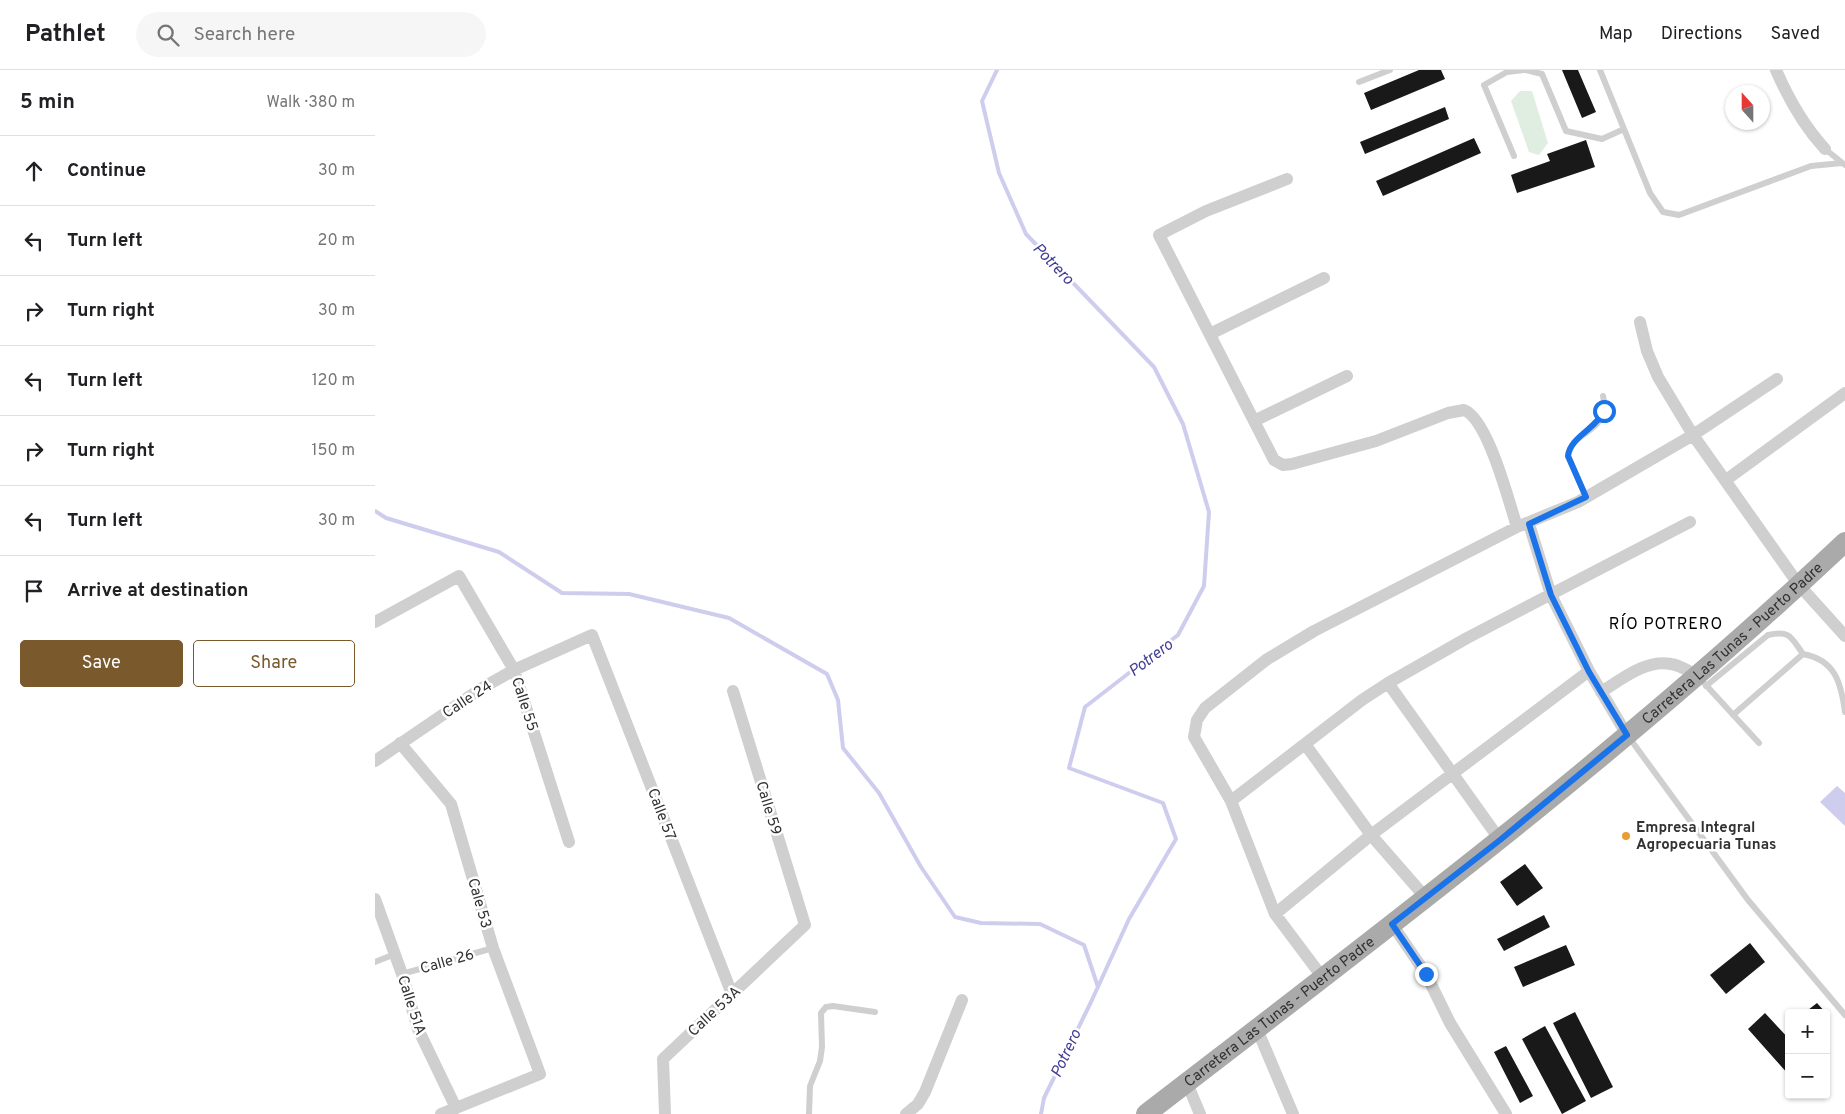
<!DOCTYPE html>
<html lang="en">
<head>
<meta charset="utf-8">
<style>
	:root { --surface:#fff; --page:#f6f6f6; --text:#202124; --muted:#757577; --line:#e0e0e0; --accent:#7a592c }
	body { margin:0; font-family:Overpass,sans-serif; background:var(--page); color:var(--text) }
	.controls { position:absolute; right:15px; bottom:15px; display:grid; overflow:hidden; border-radius:5px; box-shadow:0 1px 4px #0004 }
	.controls button { width:45px; height:45px; display:grid; place-items:center; padding:0; border:0; border-bottom:1px solid var(--line); background:var(--surface); color:var(--text); font:25px sans-serif }
	.compass { position:absolute; left:1350px; top:15px; width:45px; height:45px; border-radius:50%; background:var(--surface); box-shadow:0 1px 4px #0004; rotate:339deg }
	.stop { position:absolute; width:15px; height:15px; margin:-11px; border:4px solid #1a73e8; border-radius:50%; background:#fff }
	.stop.end { background:#1a73e8; border-color:#fff; box-shadow:0 1px 5px #0008 }
	.list { margin:0; padding:0; list-style:none }
	h2 { display:flex; justify-content:space-between; align-items:center; height:65px; margin:0; padding:0 20px; font-size:21px }
	h2 small { font-size:16px; font-weight:400; color:var(--muted) }
	.list li { display:grid; grid-template-columns:32px 1fr auto; gap:15px; align-items:center; box-sizing:border-box; height:70px; padding:0 20px; border-top:1px solid var(--line) }
	.list b { display:block; font-size:19px; white-space:nowrap }
	.list em { font-size:16px; font-style:normal; color:var(--muted) }
	.actions { display:flex; gap:10px; padding:15px 20px }
	.actions a { flex:1; padding:11px 0; border:1px solid var(--accent); border-radius:5px; text-align:center; font-size:18px; color:var(--accent) }
	.actions .main { background:var(--accent); color:#fff }
	.icon { flex:none; width:28px; height:28px; fill:none; stroke:currentColor; stroke-width:2; stroke-linecap:round; stroke-linejoin:round }
	.map { position:relative; flex:none; width:1470px; height:1044px; overflow:hidden }
	header { display:flex; align-items:center; gap:30px; box-sizing:border-box; height:70px; padding:0 25px; background:var(--surface); border-bottom:1px solid var(--line) }
	header strong { font-size:24px }
	nav { display:flex; gap:28px; margin-inline-start:auto; font-size:18px }
	.search { width:350px; height:45px; background:var(--page); display:flex; align-items:center; gap:12px; box-sizing:border-box; padding:0 18px; border-radius:28px; color:var(--muted); font-size:19px }
	main { display:flex }
	aside { flex:1; background:var(--surface) }
	.map>svg:first-child { display:block }
	.green { fill:#e0eee2 }
	.water { fill:#cecdee }
	.lines { fill:none; stroke-linecap:round; stroke-linejoin:round }
	.stream { stroke:#cecdee; stroke-width:4 }
	.building { fill:#191919 }
	.service { stroke:#cfcfcf; stroke-width:6 }
	.minor { stroke:#cfcfcf; stroke-width:12 }
	.primary { stroke:#aaa; stroke-width:20 }
	.route { stroke:#1a73e8; stroke-width:6 }
	.poi-dot { fill:#e89d35; stroke:#fff; stroke-width:2 }
	.labels { text-anchor:middle; stroke-width:5; stroke-linejoin:round; paint-order:stroke }
	.street-label { font-size:15px; fill:#323232; stroke:#fff }
	.poi-label { font-size:15px; font-weight:bold; fill:#323232; stroke:#fff; text-anchor:start }
	.water-label { font-size:16px; font-style:italic; fill:#413d96; stroke:#fff }
	.neighbourhood-label { font-size:16px; letter-spacing:1px; fill:#000; stroke:#fff }
</style>
</head>
<body>
<header>
<strong>Pathlet</strong>
<div class="search"><svg class="icon" aria-label="search" viewBox="0 0 24 24"><circle cx="10" cy="10" r="6"/><path d="M15 15l6 6"/></svg>Search here</div>
<nav><a>Map</a><a>Directions</a><a>Saved</a></nav>
</header>
<main>
<aside>
<h2>5 min<small>Walk · 380 m</small></h2>
<ul class="list">
<li><svg class="icon" aria-label="ahead" viewBox="0 0 24 24"><path d="M12 20V5M6 11l6-6 6 6"/></svg><div><b>Continue</b></div><em>30 m</em></li>
<li><svg class="icon" aria-label="left" viewBox="0 0 24 24"><path d="M17 20v-9H6M10 6l-5 5 5 5"/></svg><div><b>Turn left</b></div><em>20 m</em></li>
<li><svg class="icon" aria-label="right" viewBox="0 0 24 24"><path d="M7 20v-9h11M14 6l5 5-5 5"/></svg><div><b>Turn right</b></div><em>30 m</em></li>
<li><svg class="icon" aria-label="left" viewBox="0 0 24 24"><path d="M17 20v-9H6M10 6l-5 5 5 5"/></svg><div><b>Turn left</b></div><em>120 m</em></li>
<li><svg class="icon" aria-label="right" viewBox="0 0 24 24"><path d="M7 20v-9h11M14 6l5 5-5 5"/></svg><div><b>Turn right</b></div><em>150 m</em></li>
<li><svg class="icon" aria-label="left" viewBox="0 0 24 24"><path d="M17 20v-9H6M10 6l-5 5 5 5"/></svg><div><b>Turn left</b></div><em>30 m</em></li>
<li><svg class="icon" aria-label="arrive" viewBox="0 0 24 24"><path d="M6 21V4h12l-3 4 3 4H6"/></svg><div><b>Arrive at destination</b></div></li>
</ul>
<div class="actions"><a class="main">Save</a><a>Share</a></div>
</aside>
<div class="map">
<svg width="1470" height="1044" viewBox="0 0 1470 1044">
	<rect width="100%" height="100%" fill="#fff"/>
	<path class="green" d="M1145 21H1157L1173 73 1164 85 1154 82 1136 31Z"/>
	<path class="water" d="M1462 716 1470 723V756L1445 732Z"/>
	<g class="lines">
		<path class="stream" d="M622 0 607 31 624 103 651 164 779 297 808 354 834 442 829 516 803 565 710 637 694 698 788 733 801 769 754 849 716 932 669 1028 666 1044
			M0 441 11 448 124 482 187 523 254 524 354 548 452 604 463 630 468 678 504 723 546 797 580 847 606 853 665 854 709 875 723 917"/>
	</g>
	<path class="building" d="M1044 0H1066L1070 9 996 40 989 23Z
		M1187 0H1203L1221 42 1207 48Z
		M1070 37 1074 49 990 84 985 72Z
		M1099 68 1106 83 1008 126 1001 111Z
		M1211 70 1220 97 1142 123 1136 105 1175 91 1172 84Z
		M1150 794 1168 818 1142 836 1125 812Z
		M1169 845 1175 857 1129 881 1122 869Z
		M1375 873 1390 892 1351 924 1335 905Z
		M1191 875 1200 895 1148 917 1139 897Z
		M1442 933 1451 943H1435L1433 940Z
		M1200 942 1238 1017 1216 1028 1178 953Z
		M1390 943 1414 969V1005L1373 959Z
		M1170 956 1211 1031 1187 1044 1147 969Z
		M1131 976 1158 1026 1145 1033 1119 982Z"/>
	<g class="lines">
		<path class="service" d="M1151 0 1167 4 1191 61 1227 69 1249 59
			M1225 0 1275 123 1288 142 1304 145 1436 96 1467 93
			M984 12 1015 0
			M1450 79 1470 95
			M1139 86 1109 15 1132 2 1149 0
			M1211 427 1193 386C1195 365 1225 362 1229 341 1230 337 1229 330 1228 326
			M1329 613 1384 673
			M1331 616 1393 565C1415 560 1416 567 1428 584
			M1358 645 1428 584C1460 590 1466 612 1470 642
			M1253 666 1373 830 1470 945
			M0 892 20 884
			M27 904 118 878
			M434 1044 435 1016 445 991 447 977 446 943 451 937 458 936 500 942"/>
		<path class="minor" d="M1401 0C1414 30 1428 55 1450 79
			M912 109 831 141 784 165 899 390 908 395 917 394 1001 371 1073 343 1089 340C1113 349 1134 432 1142 457
			M1265 252 1272 281 1283 307 1318 365 1424 515 1470 566
			M835 264 949 208
			M879 351 972 306
			M1351 410 1470 323
			M1154 454 1176 525 1214 601 1252 665
			M0 552 84 506 139 600 194 772
			M1013 613 1125 770
			M1226 622C1247 609 1271 589 1296 594 1305 595 1313 601 1321 605
			M25 673 76 734 118 878 165 1004 66 1044
			M930 674 996 765 1051 828
			M0 691 107 618 139 600 217 565 357 924
			M856 731 987 630 1013 613 1092 568 1315 452
			M0 829 27 904 43 959 81 1038
			M900 844 996 765 1214 601
			M1017 854 1051 904 1075 953 1131 1044
			M948 908 900 844 856 731 819 667 822 650 830 638 891 590 939 561 1142 457 1203 432 1318 365 1402 309
			M882 959 918 1044
			M812 1013 825 1044
			M290 1044 288 989 430 855 358 621
			M531 1044 543 1034 550 1022 587 930"/>
		<path class="primary" id="s1" d="M771 1044C1010 860 1251 679 1470 472"/>
	</g>
	<g class="lines">
		<path class="route" d="M1051 904 1017 854 1125 770 1252 665 1214 602 1176 525 1154 454 1211 427 1193 386C1195 367 1221 359 1229 341"/>
	</g>
	<circle class="poi-dot" cx="1251" cy="766" r="5"/>
	<g class="labels">
		<g class="street-label">
			<text dy="5" stroke="none"><textPath href="#s1" startOffset="752">Carretera Las Tunas - Puerto Padre</textPath></text>
			<text transform="translate(92 629) rotate(-33)" y="5">Calle 24</text>
			<text transform="translate(150 634) rotate(72)" y="5">Calle 55</text>
			<text transform="translate(394 738) rotate(73)" y="5">Calle 59</text>
			<text transform="translate(287 744) rotate(69)" y="5">Calle 57</text>
			<text transform="translate(105 833) rotate(74)" y="5">Cale 53</text>
			<text transform="translate(72 891) rotate(-16)" y="5">Calle 26</text>
			<text transform="translate(37 935) rotate(72)" y="5">Calle 51A</text>
			<text transform="translate(339 941) rotate(-43)" y="5">Calle 53A</text>
			<text dy="5" stroke="none"><textPath href="#s1" startOffset="168">Carretera Las Tunas - Puerto Padre</textPath></text>
		</g>
		<g class="poi-label">
			<text x="1261" y="762">Empresa Integral<tspan x="1261" dy="17">Agropecuaria Tunas</tspan></text>
		</g>
		<g class="water-label">
			<text transform="translate(679 193) rotate(46)" y="6">Potrero</text>
			<text transform="translate(775 587) rotate(-37)" y="6">Potrero</text>
			<text transform="translate(690 983) rotate(-65)" y="6">Potrero</text>
		</g>
		<g class="neighbourhood-label">
			<text x="1291" y="559">RÍO POTRERO</text>
		</g>
	</g>
</svg>
<div class="controls">
<button>+</button>
<button>−</button>
</div>
<svg class="compass" viewBox="-18 -18 36 36"><path d="M0-13l5 13h-10z" fill="#e53935"/><path d="M0 13l5-13h-10z" fill="#757577"/></svg>
<div class="stop" style="left:1229px;top:341px"></div>
<div class="stop end" style="left:1051px;top:904px"></div>
</div>
</main>
</body>
</html>
